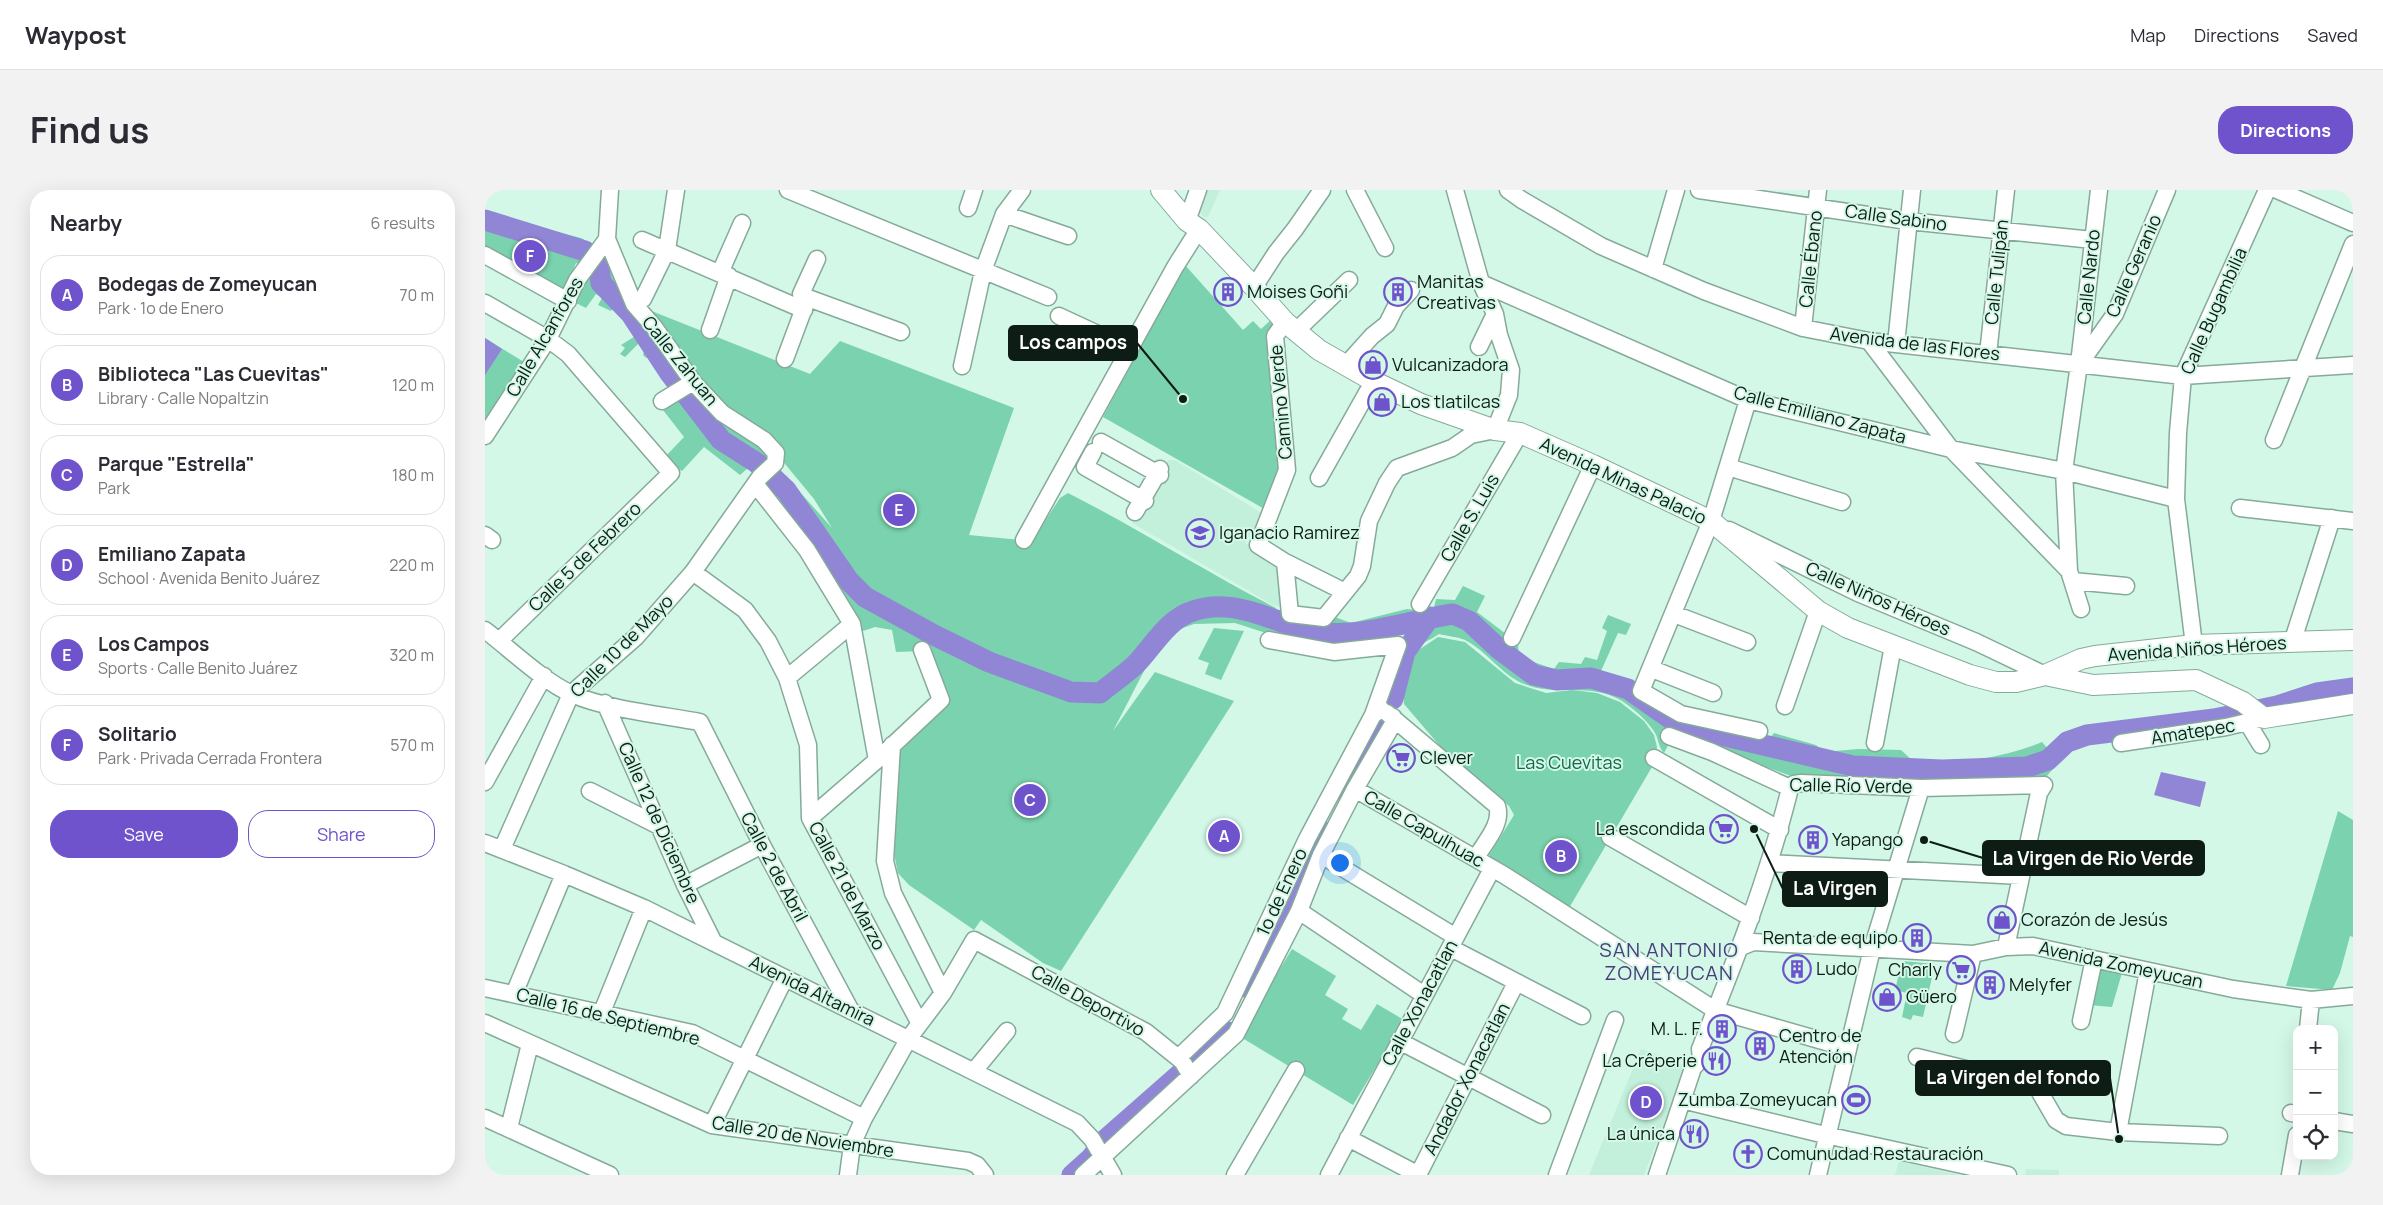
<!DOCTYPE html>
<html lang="en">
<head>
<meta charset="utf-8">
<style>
	:root { --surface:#fff; --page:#f2f2f3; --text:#2b2b33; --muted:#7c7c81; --line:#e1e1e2; --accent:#6e53cc }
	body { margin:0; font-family:Manrope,sans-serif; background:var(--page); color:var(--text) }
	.controls { position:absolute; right:15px; bottom:15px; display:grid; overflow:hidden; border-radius:10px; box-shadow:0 5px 20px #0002 }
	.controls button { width:45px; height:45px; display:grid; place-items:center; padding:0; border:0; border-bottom:1px solid var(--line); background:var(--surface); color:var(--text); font:25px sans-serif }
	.you { position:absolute; left:854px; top:672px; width:18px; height:18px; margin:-12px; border:4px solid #fff; border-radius:50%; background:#1a73e8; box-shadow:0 0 0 8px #1a73e833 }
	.badge { display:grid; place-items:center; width:32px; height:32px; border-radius:50%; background:var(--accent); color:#fff; font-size:16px; font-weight:700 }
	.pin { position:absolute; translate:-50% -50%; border:2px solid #fff; box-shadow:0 1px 5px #0006 }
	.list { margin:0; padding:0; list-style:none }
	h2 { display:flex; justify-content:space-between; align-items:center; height:65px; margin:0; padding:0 20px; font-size:21px }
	h2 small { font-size:16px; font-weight:400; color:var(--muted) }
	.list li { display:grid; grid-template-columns:32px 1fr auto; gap:15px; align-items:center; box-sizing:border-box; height:80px; margin:0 10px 10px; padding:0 10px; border:1px solid var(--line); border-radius:20px }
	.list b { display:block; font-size:19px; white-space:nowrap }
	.list p { margin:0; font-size:16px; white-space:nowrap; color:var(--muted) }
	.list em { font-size:16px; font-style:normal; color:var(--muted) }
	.actions { display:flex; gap:10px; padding:15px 20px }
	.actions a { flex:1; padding:11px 0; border:1px solid var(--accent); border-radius:20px; text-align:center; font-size:18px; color:var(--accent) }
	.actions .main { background:var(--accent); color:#fff }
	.icon { flex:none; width:28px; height:28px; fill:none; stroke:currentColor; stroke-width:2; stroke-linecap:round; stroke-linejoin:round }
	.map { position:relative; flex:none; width:1868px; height:985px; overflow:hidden; border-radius:20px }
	header { display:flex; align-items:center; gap:30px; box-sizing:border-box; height:70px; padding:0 25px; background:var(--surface); border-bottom:1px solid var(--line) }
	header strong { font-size:24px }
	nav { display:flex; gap:28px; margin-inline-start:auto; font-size:18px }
	.intro { display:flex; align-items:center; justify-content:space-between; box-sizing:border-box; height:120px; padding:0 30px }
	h1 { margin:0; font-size:35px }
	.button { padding:12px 22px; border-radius:20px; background:var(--accent); color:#fff; font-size:18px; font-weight:700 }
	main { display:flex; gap:30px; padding:0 30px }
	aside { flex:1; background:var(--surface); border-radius:20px; box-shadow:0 5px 20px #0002 }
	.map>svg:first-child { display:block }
	.built { fill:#c2f0db }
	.green { fill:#7ad2ae }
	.water { fill:#9186d5 }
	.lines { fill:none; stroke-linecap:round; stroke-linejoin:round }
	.river { stroke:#9186d5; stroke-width:21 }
	.minor-casing { stroke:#86aa9a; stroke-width:19 }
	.major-casing { stroke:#86aa9a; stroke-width:22 }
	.minor { stroke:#fff; stroke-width:16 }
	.major { stroke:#fff; stroke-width:20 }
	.labels { text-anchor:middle; stroke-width:4; stroke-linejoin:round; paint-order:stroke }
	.street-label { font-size:18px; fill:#0e1c16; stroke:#d3f8e7 }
	.poi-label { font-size:18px; fill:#0e1c16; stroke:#d3f8e7; text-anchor:start }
	.park-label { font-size:18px; fill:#15674c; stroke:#d3f8e7 }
	.quarter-label { font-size:20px; letter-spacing:1px; fill:#493e7c; stroke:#d3f8e7 }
	.leader { fill:none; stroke:#0e1c16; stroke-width:2 }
	.callout-dot { fill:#0e1c16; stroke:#d3f8e7; stroke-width:2 }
	.callout { fill:#0e1c16; stroke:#0e1c16; stroke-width:2 }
	.callout-label { font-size:19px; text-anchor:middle; font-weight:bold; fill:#fff }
</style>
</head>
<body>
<header>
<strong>Waypost</strong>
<nav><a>Map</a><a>Directions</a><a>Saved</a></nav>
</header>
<div class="intro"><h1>Find us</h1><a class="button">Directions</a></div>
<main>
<aside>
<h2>Nearby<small>6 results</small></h2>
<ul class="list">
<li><span class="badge">A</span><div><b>Bodegas de Zomeyucan</b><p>Park · 1o de Enero</p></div><em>70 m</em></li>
<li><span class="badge">B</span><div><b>Biblioteca &quot;Las Cuevitas&quot;</b><p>Library · Calle Nopaltzin</p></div><em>120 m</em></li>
<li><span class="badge">C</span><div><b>Parque &quot;Estrella&quot;</b><p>Park</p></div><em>180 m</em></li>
<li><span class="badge">D</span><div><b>Emiliano Zapata</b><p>School · Avenida Benito Juárez</p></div><em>220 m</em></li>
<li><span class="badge">E</span><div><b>Los Campos</b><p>Sports · Calle Benito Juárez</p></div><em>320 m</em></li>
<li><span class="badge">F</span><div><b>Solitario</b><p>Park · Privada Cerrada Frontera</p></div><em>570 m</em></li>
</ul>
<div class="actions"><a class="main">Save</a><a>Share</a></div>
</aside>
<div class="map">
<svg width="1868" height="985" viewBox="0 0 1868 985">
	<rect width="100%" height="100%" fill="#d3f8e7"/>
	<path class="built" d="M718 0H735L723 27H719L711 18Z
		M683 270H690L778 324 760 353 797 375 801 419 788 415 647 333Z
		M1156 859 1191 870 1198 876 1194 895 1159 985H1104Z
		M1414 971 1440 977 1475 985H1410Z
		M1541 979 1574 980V985H1540Z"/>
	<path class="green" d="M0 23 96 48 108 55 123 68 159 136 232 229 273 255 347 338 329 309 291 263 279 250 237 223 208 192 169 137 149 114 325 184 355 151 529 218 484 345 547 351 575 308 583 303C654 339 721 382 791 418L788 424 815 431 850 427 866 433 922 419 948 422 951 409 970 410 978 396 1000 406 992 422 1033 453 1034 467 1069 479 1074 472 1096 474 1100 467 1112 470 1122 441 1117 438 1123 425 1146 434 1141 445 1133 443 1116 481 1123 484 1126 498C1150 505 1161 518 1181 530 1209 547 1245 552 1277 558L1289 543 1331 555 1339 562 1373 559 1416 560 1430 573C1470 574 1521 568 1557 552L1564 560 1578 548 1600 540 1751 519 1761 530 1636 551 1630 550 1588 556 1561 587 1548 591 1434 593 1306 586 1218 554 1206 560 1185 552 1179 563C1173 556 1174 550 1170 543 1163 531 1149 519 1137 511 1103 490 1064 510 1031 490 1013 480 999 459 980 450 973 447 962 446 954 444 947 449 936 453 930 460 920 471 916 499 917 514L910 508 922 463 945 431 852 456 784 444 750 433 709 434 695 439 678 455 660 479 628 541 670 482 749 511 576 781 558 773 496 730 489 740 424 695 413 683 403 635 407 555 455 509 437 461 411 462 407 440 390 437 369 444 367 434 322 360 271 295 270 286 263 278 255 285 219 257 197 281 180 267 199 247 178 220 190 211 192 203 167 164 161 168 158 165 159 161 154 153 140 167 135 164 140 158 136 155 152 145 150 139 153 136 151 131 147 133 143 128 144 124 131 115 126 121 113 115 117 108 111 104 101 118 91 113 107 78 91 73 79 103 0 60Z
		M700 75 758 140 768 131 776 139 787 129 791 133 796 280 783 321 618 227Z
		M0 148 39 172 0 230Z
		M729 438 759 441 736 490 720 484 724 473 713 469Z
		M953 447 980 452 1030 493 1061 503 1087 500 1112 503 1135 512 1159 531 1169 545 1172 557 1167 577 1084 718 1003 667 1029 625 1024 616 966 569 919 514 918 501 923 480 932 461Z
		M1853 621 1868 630V747L1865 746 1855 783 1847 800 1801 796Z
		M807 759 851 786 840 805 863 819 857 829 876 840 892 814 919 830 868 915 754 846Z
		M1417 771 1450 774 1438 827 1428 825 1426 830 1417 827 1422 803 1410 800Z
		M1613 779 1637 783 1627 817 1604 815Z"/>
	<path class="water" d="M0 148 17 159 0 185Z
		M1676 582 1721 592 1715 617 1669 605Z"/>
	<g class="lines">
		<path class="river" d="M0 30 100 61 114 78 116 93 146 124 184 182 236 250 272 273 301 300 364 391 380 407 449 445 504 472 586 502 615 503C626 494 639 485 650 475 668 457 682 429 708 421 752 406 791 435 833 442 875 449 926 430 968 424L984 431 1014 459 1049 485 1072 490 1106 488 1143 499 1183 527 1206 538 1368 576 1457 580 1542 577 1563 570 1582 552 1602 545 1729 529 1792 516 1832 503 1868 498
			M908 509 920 462 945 427
			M861 602 898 530
			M766 800 839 642
			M587 985 606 968 620 950 743 842"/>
		<defs>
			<path id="minor" d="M303 0 563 107
				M870 0 900 58
				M1023 0 1037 10 1116 56 1219 101 1318 138 1384 151 1698 186 1868 175
				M1214 0 1423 31 1608 50
				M1792 0 1868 33
				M483 18 489 0
				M519 24 583 46
				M702 31 713 0
				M157 50 319 120
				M0 65 83 111
				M332 69 316 104 323 108 416 142
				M1168 79 1191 0
				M235 83 257 33
				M996 93 1263 210 1466 259 1579 281 1691 309
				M769 97 791 63 810 39 837 0
				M158 109 182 60 191 0
				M0 113 63 149 83 164 186 283 14 451
				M574 126 645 159
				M800 132 790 146 802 280 773 355 800 372 805 424 839 428 873 386 877 376 884 331 902 293 912 278 967 258 986 245 1010 240 1024 205 1026 180 1014 145 1010 124 996 93 970 0
				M1318 138 1333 0
				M225 140 244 86
				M810 142 864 90
				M1384 151 1466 259 1584 381
				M1411 154 1427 0
				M994 157 1010 124
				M1503 164 1521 0
				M300 169 322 110
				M1596 172 1630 124 1682 0
				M477 176 498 81 519 24 537 0
				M860 176 887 146 902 134 911 116 926 100
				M1263 210 1226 331 1156 501 1196 524 1274 541
				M177 211 208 192
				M0 246 63 149 92 90 122 49
				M1789 250 1868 54
				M616 252 675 285
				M608 262 600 277 660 311
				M1243 277 1357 312
				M834 288 883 201 890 193H892
				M271 295 322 360 367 434 392 570
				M1755 318 1868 331
				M650 322 675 279
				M1244 340 1373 403 1491 452 1560 485
				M0 345 7 350
				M539 350 690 77 714 39
				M800 372 860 402
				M208 382 260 420 283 451 302 488 323 555 325 628 434 832
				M1588 391 1641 396
				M935 414 1035 243
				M1596 419 1584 381 1579 281 1594 174 1614 0
				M1189 424 1262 452
				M0 440C25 459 59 492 87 504 120 519 177 525 215 532L277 655 366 821
				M1027 448 1108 275
				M784 450 849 462 913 455 888 525
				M1807 453 1847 328
				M1709 455 1691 309 1693 243 1698 186 1782 0
				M1167 479 1228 503
				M302 488 367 434
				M120 513 200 695 229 753
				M1300 516 1333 421
				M902 523 1012 616C1018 634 999 653 991 668
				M1762 532 1776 555
				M1184 546 1227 562 1305 598 1309 594 1316 593 1436 598 1559 595
				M1390 553 1408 456
				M1636 553 1741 537 1779 528
				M407 555 400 671 408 703 458 803
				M1169 568 1295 640
				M0 592 59 486
				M870 599 1019 685 1230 820 1362 858
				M105 601 174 636
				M325 628 392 570 456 510 437 460
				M1125 647 1266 728
				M0 653 79 684 159 718 592 933 607 949 628 985
				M17 659 86 504 151 447 208 382 275 287 290 273 291 263 279 250 237 223 208 192 169 137 149 114 122 49 125 0
				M836 665 971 747
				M1284 673 1536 686
				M200 695 277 655
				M814 721 939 805
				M1256 757 1268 752 1488 764 1521 757 1548 756 1748 799 1826 810 1868 806
				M1521 757 1554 603 1559 595
				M966 758 1097 826
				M0 798 207 843 379 928
				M29 804 79 684
				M117 822 159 718
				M1596 831 1609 769
				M0 833 227 935 483 971 492 975 500 985
				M1823 839 1826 810
				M1469 844 1488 764
				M914 851 1057 925
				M1432 867 1542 894 1553 899 1571 930 1581 936 1633 942 1734 946
				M693 868 740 823 822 649 888 525 896 519
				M489 881 522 841
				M1197 910 1336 944 1523 985
				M1806 923 1812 924
				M0 928 125 985
				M1849 931 1868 934
				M227 935 300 788
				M24 938 45 854
				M1633 942 1663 781
				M863 948 934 985
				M363 985 367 955 379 928 424 848 458 803 489 750 661 842 697 871 706 886
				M598 985 751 844 814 721 836 665 870 599 909 532 908 527
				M750 985 811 880
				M844 985 1007 679
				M933 985 1031 793
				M1072 985 1130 830
				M1172 985 1208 878 1216 869 1215 859C1249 774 1283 688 1305 598
				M1333 985 1387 759 1436 598
				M1805 985 1812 945"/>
			<path id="major" d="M676 0 702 31 714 39 769 97 800 132 834 160 892 193 936 214 1010 240 1035 243 1108 275 1226 331 1333 421 1363 438 1485 485 1511 492H1531L1560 485 1608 495 1711 490 1758 512 1779 528 1868 514
				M1560 485 1596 469 1610 466 1709 455 1868 450"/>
		</defs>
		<use href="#minor" class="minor-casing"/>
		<use href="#major" class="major-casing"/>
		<use href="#minor" class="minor"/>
		<use href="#major" class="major"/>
	</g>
	<defs>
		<symbol id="building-ring" viewBox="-11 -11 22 22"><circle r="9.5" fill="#d3f8e7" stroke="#6e53cc" stroke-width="1.5"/><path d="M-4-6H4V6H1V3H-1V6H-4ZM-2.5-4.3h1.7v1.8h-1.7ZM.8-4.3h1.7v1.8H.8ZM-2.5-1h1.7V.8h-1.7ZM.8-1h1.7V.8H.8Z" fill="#6e53cc"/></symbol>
		<symbol id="shop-ring" viewBox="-11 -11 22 22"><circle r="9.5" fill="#d3f8e7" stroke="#6e53cc" stroke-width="1.5"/><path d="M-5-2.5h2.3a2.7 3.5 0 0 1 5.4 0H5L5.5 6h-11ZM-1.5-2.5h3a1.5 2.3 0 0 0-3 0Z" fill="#6e53cc"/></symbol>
		<symbol id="school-ring" viewBox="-11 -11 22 22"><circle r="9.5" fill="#d3f8e7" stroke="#6e53cc" stroke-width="1.5"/><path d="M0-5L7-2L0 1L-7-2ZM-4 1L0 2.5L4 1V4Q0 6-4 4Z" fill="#6e53cc"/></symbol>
		<symbol id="supermarket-ring" viewBox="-11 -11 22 22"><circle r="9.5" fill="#d3f8e7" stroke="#6e53cc" stroke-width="1.5"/><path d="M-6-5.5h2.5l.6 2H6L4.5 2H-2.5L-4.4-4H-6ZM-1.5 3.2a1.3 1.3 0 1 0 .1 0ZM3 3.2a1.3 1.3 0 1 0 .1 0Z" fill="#6e53cc"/></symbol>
		<symbol id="restaurant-ring" viewBox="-11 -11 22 22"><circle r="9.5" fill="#d3f8e7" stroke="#6e53cc" stroke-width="1.5"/><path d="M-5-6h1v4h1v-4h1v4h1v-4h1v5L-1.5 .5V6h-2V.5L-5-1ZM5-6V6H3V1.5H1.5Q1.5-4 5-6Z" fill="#6e53cc"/></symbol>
		<symbol id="stadium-ring" viewBox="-11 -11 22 22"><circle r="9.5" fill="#d3f8e7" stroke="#6e53cc" stroke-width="1.5"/><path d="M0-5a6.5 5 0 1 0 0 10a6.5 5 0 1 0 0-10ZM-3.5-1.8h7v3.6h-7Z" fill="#6e53cc"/></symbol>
		<symbol id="church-ring" viewBox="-11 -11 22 22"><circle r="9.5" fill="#d3f8e7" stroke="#6e53cc" stroke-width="1.5"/><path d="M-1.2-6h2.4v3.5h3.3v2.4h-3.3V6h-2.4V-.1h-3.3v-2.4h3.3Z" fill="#6e53cc"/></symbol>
	</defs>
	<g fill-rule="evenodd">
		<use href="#building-ring" x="727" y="86" width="32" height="32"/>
		<use href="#building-ring" x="897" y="86" width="32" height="32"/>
		<use href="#shop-ring" x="872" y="159" width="32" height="32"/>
		<use href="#shop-ring" x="881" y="196" width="32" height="32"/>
		<use href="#school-ring" x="699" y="327" width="32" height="32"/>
		<use href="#supermarket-ring" x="900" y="552" width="32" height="32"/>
		<use href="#supermarket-ring" x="1223" y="623" width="32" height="32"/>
		<use href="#building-ring" x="1312" y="634" width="32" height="32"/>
		<use href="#shop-ring" x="1501" y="714" width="32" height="32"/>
		<use href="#building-ring" x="1416" y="732" width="32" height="32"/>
		<use href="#building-ring" x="1296" y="763" width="32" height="32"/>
		<use href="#supermarket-ring" x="1460" y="764" width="32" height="32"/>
		<use href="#building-ring" x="1489" y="779" width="32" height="32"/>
		<use href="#shop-ring" x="1386" y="791" width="32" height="32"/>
		<use href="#building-ring" x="1221" y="823" width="32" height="32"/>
		<use href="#building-ring" x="1259" y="840" width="32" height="32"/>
		<use href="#restaurant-ring" x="1215" y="855" width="32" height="32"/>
		<use href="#stadium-ring" x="1355" y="894" width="32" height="32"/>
		<use href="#restaurant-ring" x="1193" y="928" width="32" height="32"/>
		<use href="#church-ring" x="1247" y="948" width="32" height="32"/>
	</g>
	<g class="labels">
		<g class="street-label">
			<text transform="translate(1411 28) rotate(8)" y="6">Calle Sabino</text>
			<text transform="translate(1326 69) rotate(-84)" y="6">Calle Ébano</text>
			<text transform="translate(1649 76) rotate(-66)" y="6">Calle Geranio</text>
			<text transform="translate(1512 82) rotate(-84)" y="6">Calle Tulipán</text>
			<text transform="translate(1604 87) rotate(-84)" y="6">Calle Nardo</text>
			<text transform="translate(1729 121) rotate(-66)" y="6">Calle Bugambilia</text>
			<text transform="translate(60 147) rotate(-60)" y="6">Calle Alcanfores</text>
			<text transform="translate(1430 154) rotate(7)" y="6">Avenida de las Flores</text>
			<text transform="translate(195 171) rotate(51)" y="6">Calle Zahuan</text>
			<text transform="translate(796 212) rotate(-95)" y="6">Camino Verde</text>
			<text transform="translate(1335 225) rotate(15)" y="6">Calle Emiliano Zapata</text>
			<text transform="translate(1138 291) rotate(25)" y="6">Avenida Minas Palacio</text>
			<text transform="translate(985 328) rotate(-60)" y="6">Calle S. Luis</text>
			<text transform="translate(100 367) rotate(-44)" y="6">Calle 5 de Febrero</text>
			<text transform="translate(1393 409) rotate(24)" y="6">Calle Niños Héroes</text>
			<text transform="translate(137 456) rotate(-45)" y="6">Calle 10 de Mayo</text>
			<text transform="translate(1712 459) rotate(-4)" y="6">Avenida Niños Héroes</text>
			<text transform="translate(1708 542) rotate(-9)" y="6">Amatepec</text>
			<text transform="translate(1366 596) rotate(1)" y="6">Calle Río Verde</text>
			<text transform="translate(174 633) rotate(66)" y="6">Calle 12 de Diciembre</text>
			<text transform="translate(939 639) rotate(30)" y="6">Calle Capulhuac</text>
			<text transform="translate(289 677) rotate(62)" y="6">Calle 2 de Abril</text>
			<text transform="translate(362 696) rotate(62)" y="6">Calle 21 de Marzo</text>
			<text transform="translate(797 702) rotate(-65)" y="6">1o de Enero</text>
			<text transform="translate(1636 775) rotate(12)" y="6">Avenida Zomeyucan</text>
			<text transform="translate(327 801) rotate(26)" y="6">Avenida Altamira</text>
			<text transform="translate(603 811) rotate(29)" y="6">Calle Deportivo</text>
			<text transform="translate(935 813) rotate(-62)" y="6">Calle Xonacatlan</text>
			<text transform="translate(123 827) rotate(14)" y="6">Calle 16 de Septiembre</text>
			<text transform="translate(982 889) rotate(-63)" y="6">Andador Xonacatlan</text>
			<text transform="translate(318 947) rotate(9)" y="6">Calle 20 de Noviembre</text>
		</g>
		<g class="poi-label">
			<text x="932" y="98">Manitas<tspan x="932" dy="21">Creativas</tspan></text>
			<text x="762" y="108">Moises Goñi</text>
			<text x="907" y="181">Vulcanizadora</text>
			<text x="916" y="218">Los tlatilcas</text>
			<text x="734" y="349">Iganacio Ramirez</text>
			<text x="935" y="574">Clever</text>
			<text x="1220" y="645" text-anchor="end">La escondida</text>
			<text x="1347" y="656">Yapango</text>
			<text x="1536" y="736">Corazón de Jesús</text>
			<text x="1413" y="754" text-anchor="end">Renta de equipo</text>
			<text x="1331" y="785">Ludo</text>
			<text x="1457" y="786" text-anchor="end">Charly</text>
			<text x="1524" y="801">Melyfer</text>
			<text x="1421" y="813">Güero</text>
			<text x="1218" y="845" text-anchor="end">M. L. F.</text>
			<text x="1294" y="852">Centro de<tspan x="1294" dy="21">Atención</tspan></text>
			<text x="1212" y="877" text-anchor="end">La Crêperie</text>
			<text x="1352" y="916" text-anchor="end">Zumba Zomeyucan</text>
			<text x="1190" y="950" text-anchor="end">La única</text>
			<text x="1282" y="970">Comunudad Restauración</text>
		</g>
		<g class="park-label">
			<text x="1084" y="579">Las Cuevitas</text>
		</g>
		<g class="quarter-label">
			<text x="1184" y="767">SAN ANTONIO<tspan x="1184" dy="23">ZOMEYUCAN</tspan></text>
		</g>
	</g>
	<path class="leader" d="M698 209L652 153M1439 650L1498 668M1269 639L1298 699M1634 949L1625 888"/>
	<g class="callout-dot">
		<circle cx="698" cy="209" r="5"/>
		<circle cx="1439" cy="650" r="5"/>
		<circle cx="1269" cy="639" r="5"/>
		<circle cx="1634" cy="949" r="5"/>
	</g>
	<g class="callout">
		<rect x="524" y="136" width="128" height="34" rx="5"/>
		<rect x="1498" y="651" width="221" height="34" rx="5"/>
		<rect x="1298" y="682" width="104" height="34" rx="5"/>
		<rect x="1431" y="871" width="194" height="34" rx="5"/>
	</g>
	<g class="callout-label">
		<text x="588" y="159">Los campos</text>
		<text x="1608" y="675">La Virgen de Rio Verde</text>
		<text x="1350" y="705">La Virgen</text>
		<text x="1528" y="894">La Virgen del fondo</text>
	</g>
</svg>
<div class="controls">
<button>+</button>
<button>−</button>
<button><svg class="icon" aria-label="locate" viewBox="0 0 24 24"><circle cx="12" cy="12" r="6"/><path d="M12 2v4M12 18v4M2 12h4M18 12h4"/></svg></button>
</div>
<div class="you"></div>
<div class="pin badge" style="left:739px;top:646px">A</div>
<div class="pin badge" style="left:1076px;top:666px">B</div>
<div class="pin badge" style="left:545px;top:610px">C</div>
<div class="pin badge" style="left:1161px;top:912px">D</div>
<div class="pin badge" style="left:414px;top:320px">E</div>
<div class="pin badge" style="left:45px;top:66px">F</div>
</div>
</main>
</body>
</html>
